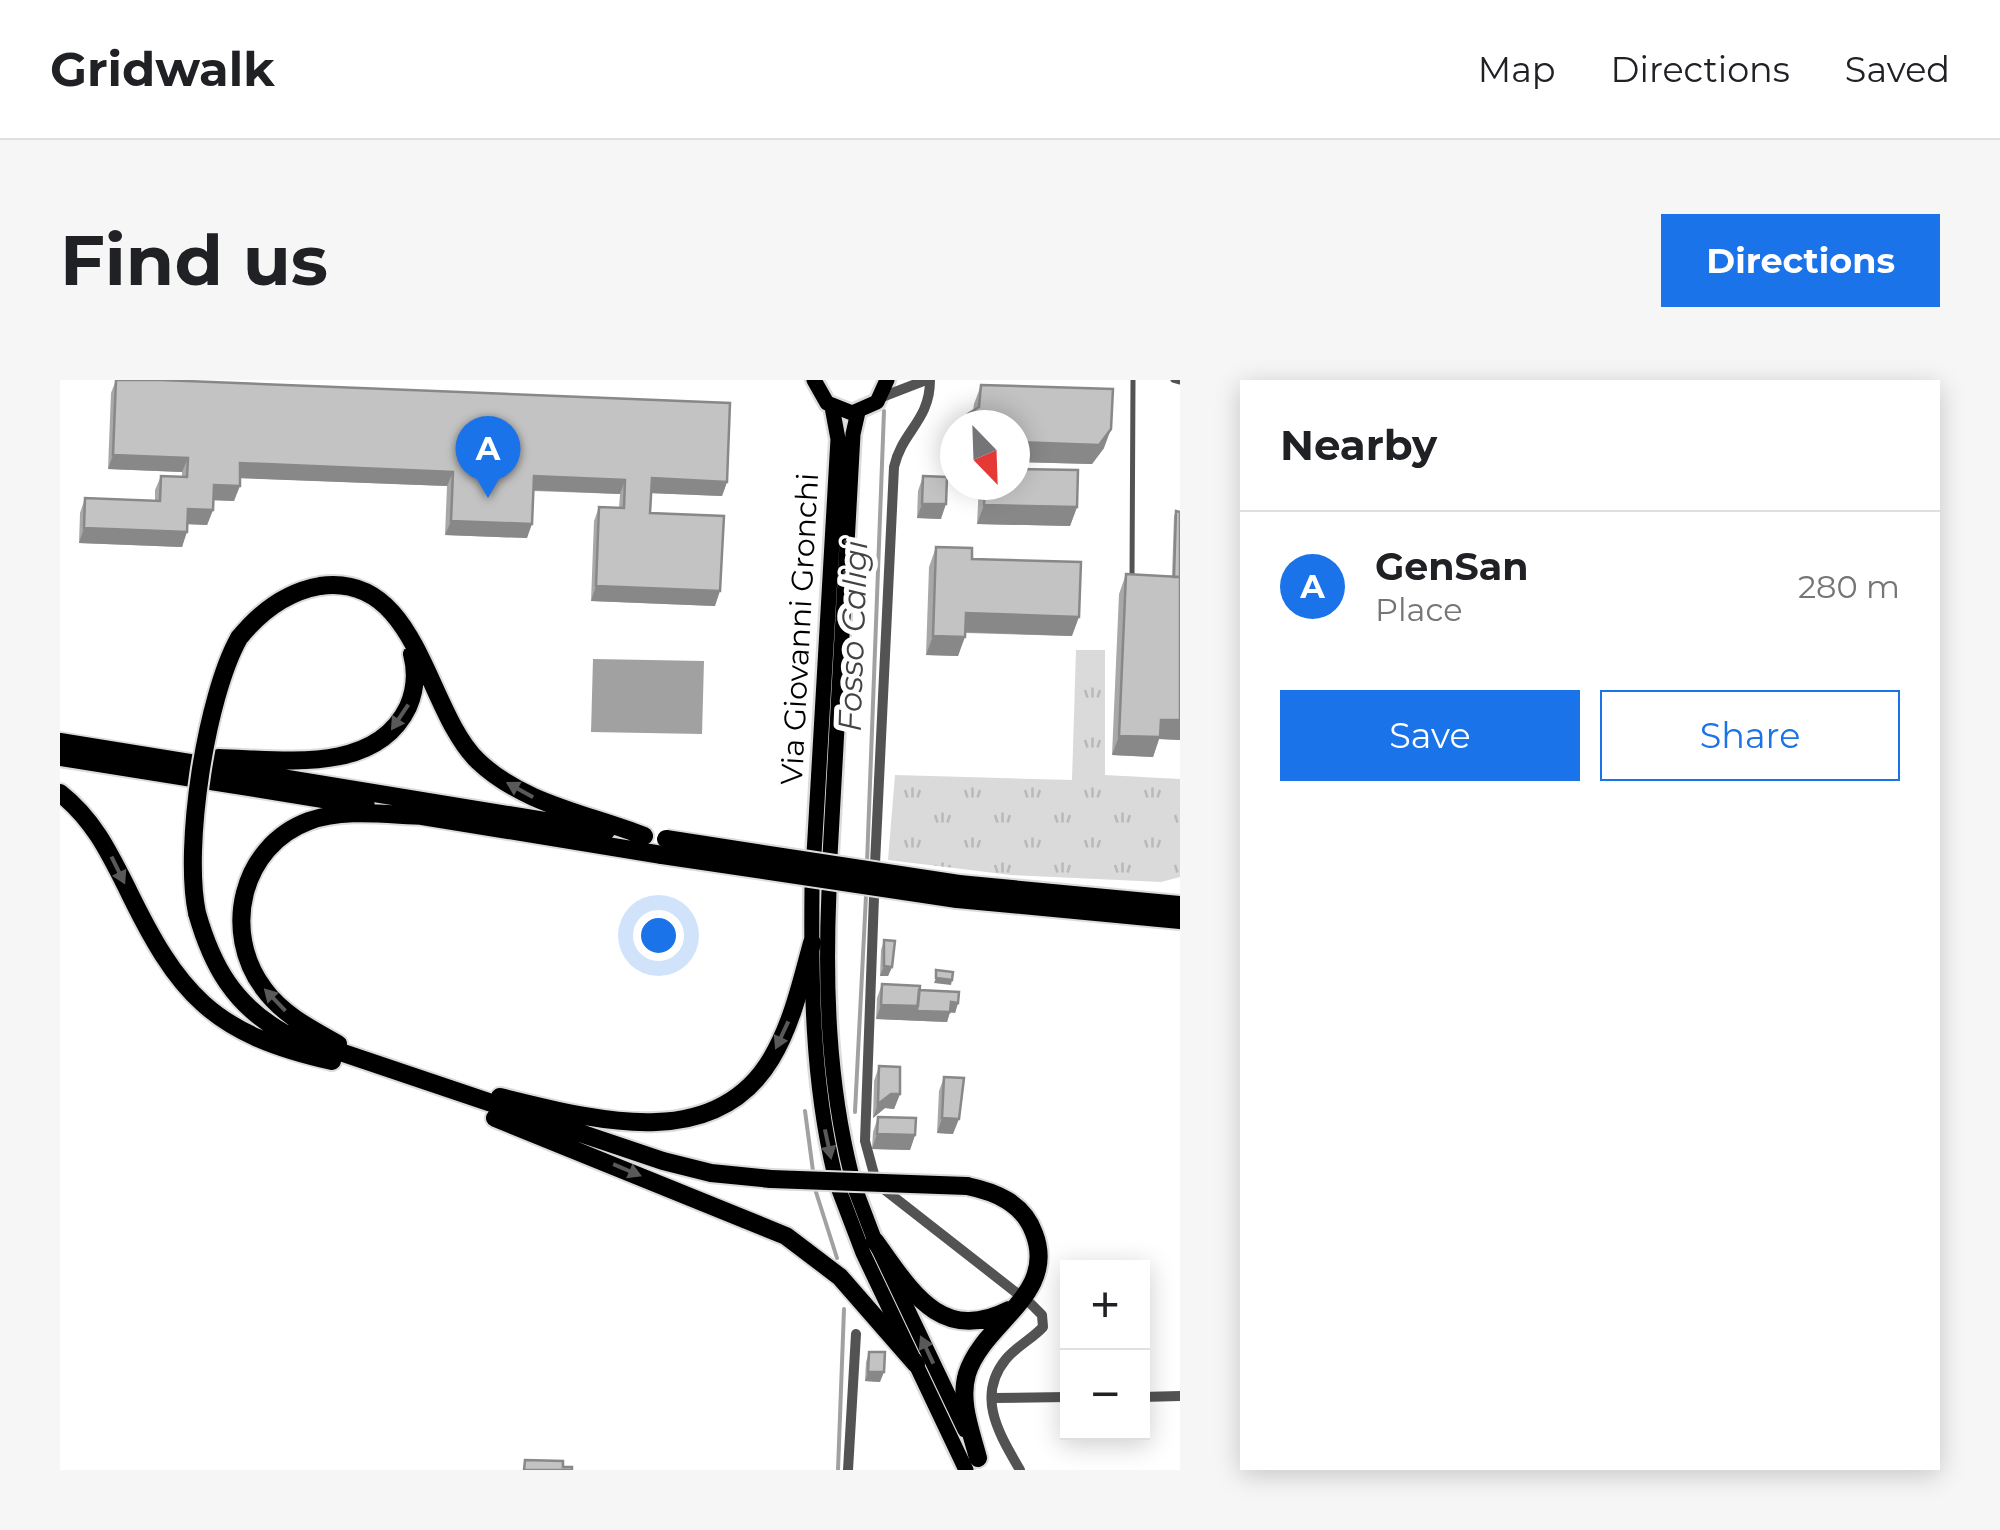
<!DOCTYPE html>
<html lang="en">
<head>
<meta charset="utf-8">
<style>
	:root { --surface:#fff; --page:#f6f6f6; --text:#202124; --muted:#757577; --line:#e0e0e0; --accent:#1a73e8 }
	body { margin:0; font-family:Montserrat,sans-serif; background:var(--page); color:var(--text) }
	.controls { position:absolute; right:30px; bottom:30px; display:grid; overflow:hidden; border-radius:0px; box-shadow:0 5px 25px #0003 }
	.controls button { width:90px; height:90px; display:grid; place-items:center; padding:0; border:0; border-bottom:2px solid var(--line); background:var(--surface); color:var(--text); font:50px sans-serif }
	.compass { position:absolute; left:880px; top:30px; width:90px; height:90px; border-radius:50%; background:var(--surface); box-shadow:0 5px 25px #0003; rotate:157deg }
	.you { position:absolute; left:598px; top:555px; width:35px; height:35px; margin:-25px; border:8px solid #fff; border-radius:50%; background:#1a73e8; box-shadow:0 0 0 15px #1a73e833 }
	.badge { display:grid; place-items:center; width:65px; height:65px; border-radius:50%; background:var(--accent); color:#fff; font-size:32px; font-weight:700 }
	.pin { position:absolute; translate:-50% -82px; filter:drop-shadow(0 2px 5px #0008) }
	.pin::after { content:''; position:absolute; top:52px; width:35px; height:30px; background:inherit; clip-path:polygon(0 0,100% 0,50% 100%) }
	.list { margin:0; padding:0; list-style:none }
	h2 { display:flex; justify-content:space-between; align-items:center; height:130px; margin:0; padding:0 40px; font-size:42px }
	h2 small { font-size:32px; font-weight:400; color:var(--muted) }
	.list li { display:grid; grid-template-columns:65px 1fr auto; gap:30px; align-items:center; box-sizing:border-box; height:150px; padding:0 40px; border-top:2px solid var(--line) }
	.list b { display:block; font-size:38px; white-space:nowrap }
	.list p { margin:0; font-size:32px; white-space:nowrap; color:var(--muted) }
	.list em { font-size:32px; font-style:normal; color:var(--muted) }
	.actions { display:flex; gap:20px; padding:30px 40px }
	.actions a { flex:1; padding:22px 0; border:2px solid var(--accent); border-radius:0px; text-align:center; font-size:35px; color:var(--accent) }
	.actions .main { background:var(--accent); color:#fff }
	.map { position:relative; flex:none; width:1120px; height:1090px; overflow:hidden; border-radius:0px }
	header { display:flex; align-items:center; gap:60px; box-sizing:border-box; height:140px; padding:0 50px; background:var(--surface); border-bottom:2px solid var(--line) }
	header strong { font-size:48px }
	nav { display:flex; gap:55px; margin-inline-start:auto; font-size:35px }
	.intro { display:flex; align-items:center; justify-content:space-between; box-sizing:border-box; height:240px; padding:0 60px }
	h1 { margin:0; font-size:70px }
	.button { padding:25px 45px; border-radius:0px; background:var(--accent); color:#fff; font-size:35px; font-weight:700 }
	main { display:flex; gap:60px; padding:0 60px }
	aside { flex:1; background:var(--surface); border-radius:0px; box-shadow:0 5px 25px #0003 }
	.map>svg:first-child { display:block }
	.grass { fill:url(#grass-tufts) }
	.water { fill:#a1a1a1 }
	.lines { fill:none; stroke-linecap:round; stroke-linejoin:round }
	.stream { stroke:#a1a1a1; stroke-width:4 }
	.primary-casing { stroke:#dbdbdb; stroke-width:20 }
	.highway-casing { stroke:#dbdbdb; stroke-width:22 }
	.lane { stroke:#535353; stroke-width:5 }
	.street { stroke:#535353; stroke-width:10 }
	.primary { stroke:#000; stroke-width:15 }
	.highway { stroke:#000; stroke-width:18 }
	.highway-bridge-casing { stroke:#dbdbdb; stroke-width:22; stroke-linecap:butt }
	.highway-bridge { stroke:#000; stroke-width:18 }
	.wall { fill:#a8a8a8 }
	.shaded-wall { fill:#888 }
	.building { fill:#c3c3c3; stroke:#888; stroke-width:2.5 }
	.oneway { fill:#595959 }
	.labels { text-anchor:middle; stroke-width:10; stroke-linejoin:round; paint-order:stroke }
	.street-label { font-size:30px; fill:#000; stroke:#fff }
	.water-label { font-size:32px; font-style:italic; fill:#424242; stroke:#fff }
</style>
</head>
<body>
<header>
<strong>Gridwalk</strong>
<nav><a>Map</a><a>Directions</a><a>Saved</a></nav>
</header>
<div class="intro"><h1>Find us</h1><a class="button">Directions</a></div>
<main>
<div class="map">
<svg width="1120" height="1090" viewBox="0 0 1120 1090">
	<defs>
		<pattern id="grass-tufts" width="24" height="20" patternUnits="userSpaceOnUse" patternTransform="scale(2.5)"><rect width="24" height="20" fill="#dadada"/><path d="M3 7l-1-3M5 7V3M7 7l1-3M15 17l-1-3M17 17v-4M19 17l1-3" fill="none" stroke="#b9b9b9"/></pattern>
	</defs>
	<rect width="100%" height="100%" fill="#fff"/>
	<path class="grass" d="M1016 270H1045V395L1120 399V497L1101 502 951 495 828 480 835 395 1012 400Z"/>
	<path class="water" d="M533 279 644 281 642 354 531 352Z"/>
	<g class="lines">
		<path class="stream" d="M807 483 824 31
			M745 731 753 791
			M795 732 806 516
			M755 809 777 878
			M778 1090 784 929"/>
		<defs>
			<path id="primary" d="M754 0 767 23 792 33 817 22 827 0
				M754 474 778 59 772 27
				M770 476 793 54 798 32
				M752 508C751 603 752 699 774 792
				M769 511C765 605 768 701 791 793
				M779 810 803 873 906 1090
				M796 811 815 861 905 1050"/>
			<path id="highway" d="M179 258C200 232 226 212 260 206 359 192 365 330 418 381 463 424 528 434 584 456
				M0 362 136 384
				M0 377 133 398
				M158 378C219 379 315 396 348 327 356 309 357 293 352 274
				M155 387 546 451
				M151 401 306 426
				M0 413C32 438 48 470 66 506 118 614 152 654 272 681
				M356 435 602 475
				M899 504 1120 525
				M897 519 1120 540
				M137 533C152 586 174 625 224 653L603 781 651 793 711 799
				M278 664C251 649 222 634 204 609 161 552 181 466 249 441 284 428 328 435 365 436
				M440 717C528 738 653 776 711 679 732 644 741 603 752 563
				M435 738 726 856 780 897 856 984
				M907 806C936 812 963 823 974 853 998 915 923 942 907 994 899 1022 911 1051 918 1078
				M815 861C850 909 880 965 949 930"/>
		</defs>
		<use href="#primary" class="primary-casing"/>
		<use href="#highway" class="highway-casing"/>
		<path class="lane" d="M1113 0 1120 2
			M1072 196 1073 0"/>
		<path class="street" d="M822 17 866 0
			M815 484 834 87C842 51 870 41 870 0
			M814 794 805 761 814 517
			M825 810 958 914
			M1082 1017 1120 1016
			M933 1018 1008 1017
			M788 1090 796 954
			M960 1090C940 1055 915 1017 946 979 957 966 972 959 983 947L982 935 971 924"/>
		<use href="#primary" class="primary"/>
		<use href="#highway" class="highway"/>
		<defs>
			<path id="highway-bridge" d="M606 459 899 504
				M602 475 897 519
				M137 533C123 467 146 317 179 258
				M711 799 907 806"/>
		</defs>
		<use href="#highway-bridge" class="highway-bridge-casing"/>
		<use href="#highway-bridge" class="highway-bridge"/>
	</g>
	<path class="wall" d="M56 0 667 102 662 116 591 113 590 133 655 226 531 221 534 141 539 127 559 128 560 114 473 111 467 158 385 155 387 106 180 98 174 121 153 120V130L147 145 128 144 122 167 19 163 20 133 25 118 95 121V110L101 96 122 97V92L48 89 51 13Z
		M921 5 1044 68 1032 84 955 82V45H904L908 34 913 31 914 24Z
		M863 96 881 139 857 138 858 111Z
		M919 105H955L1017 127 1010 146 917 144Z
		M1116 131 1120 132V360L1099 359 1093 377 1052 375 1059 214 1066 194 1112 196 1114 136Z
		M876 167 912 179 1012 256 905 253 898 276 866 275 869 187Z
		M824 560 832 587 828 596H820L821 570Z
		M822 604 859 610 898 623 895 633 890 632 887 642 816 639 817 618Z
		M819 686 840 714 834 729 825 728 813 738 814 701Z
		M884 697 893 754 877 753 879 711Z
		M818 737 855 755 850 770 812 769 813 752Z
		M809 972 820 1002 805 1001 806 982Z"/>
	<path class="shaded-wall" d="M1051 49 1044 68 1032 84 955 82V62Z
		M53 75 128 78 122 92 48 89Z
		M180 83 393 92 387 106 175 98Z
		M474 96 565 100 560 114 469 110Z
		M592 98 667 102 662 116 587 113Z
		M154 105 180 106 174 121 148 120Z
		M862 124H886L881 139 857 138Z
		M924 125 1017 127 1010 146 917 144Z
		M128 129 153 130 147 145 123 144Z
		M391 141 472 144 467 158 385 155Z
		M24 148 127 152 122 167 19 163Z
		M536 206 660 211 655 226 531 221Z
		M906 233 1019 237 1012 256 899 252Z
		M873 256 905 257 898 276 866 275Z
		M1101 340H1120V360L1099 359 1093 377 1052 375 1059 356Z
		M824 586 832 587 828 596H820Z
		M876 598 892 600 891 605 874 603Z
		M898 623 895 633 890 632 887 642 816 639 821 625Z
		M831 714H840L834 729 825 728 813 738 818 724Z
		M882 738 899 739 893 754 877 753Z
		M817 754 855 755 850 770 812 769Z
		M808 992H824L820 1002 805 1001Z"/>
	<path class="building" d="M56 0H101L670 23 667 102 592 98 590 133 664 136 660 211 536 206 539 127 564 128 565 100 474 96 472 144 391 141 393 92 180 83V106L154 105 153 130 128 129 127 152 24 148 25 118 100 121 101 96 127 97 128 78 53 75Z
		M921 5 1053 9 1051 49 1039 65 955 62V45H909L908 34 919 27Z
		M955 89 1018 90 1017 127 924 125 925 105H955Z
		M863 96 887 97 886 124H862Z
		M1116 131 1120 132V197H1114Z
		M876 167 912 168V179L1021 182 1019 237 906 233 905 257 873 256Z
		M1066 194 1120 197V340H1101L1100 357 1059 356Z
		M824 560 835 561 832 587 824 586Z
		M876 590 893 592 892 600 876 598Z
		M822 604 860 606 858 626 821 625Z
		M859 610 899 612 898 623 891 622 890 632 857 631Z
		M819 686 840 687V714H831L818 724Z
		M884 697 904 698 899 739 882 738Z
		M818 737 856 738 855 755 817 754Z
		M809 972H825L824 992H808Z
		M465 1080 503 1081V1087H512V1090H464Z"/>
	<defs><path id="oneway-solid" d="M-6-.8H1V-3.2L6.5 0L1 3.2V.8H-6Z" transform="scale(2.5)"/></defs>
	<g class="oneway">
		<use href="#oneway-solid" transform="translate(340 337) rotate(124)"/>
		<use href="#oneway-solid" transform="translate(460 410) rotate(-151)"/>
		<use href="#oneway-solid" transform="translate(58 490) rotate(64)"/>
		<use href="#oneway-solid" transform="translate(215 620) rotate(-134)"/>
		<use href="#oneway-solid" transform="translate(722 655) rotate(115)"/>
		<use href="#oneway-solid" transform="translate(768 764) rotate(78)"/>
		<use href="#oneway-solid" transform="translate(567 790) rotate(23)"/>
		<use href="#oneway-solid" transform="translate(867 970) rotate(-115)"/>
	</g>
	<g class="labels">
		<g class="street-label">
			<text transform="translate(740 249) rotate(-87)" y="10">Via Giovanni Gronchi</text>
		</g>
		<g class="water-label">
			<text transform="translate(793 256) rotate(-88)" y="11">Fosso Caligi</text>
		</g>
	</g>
</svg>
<div class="controls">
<button>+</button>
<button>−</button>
</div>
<svg class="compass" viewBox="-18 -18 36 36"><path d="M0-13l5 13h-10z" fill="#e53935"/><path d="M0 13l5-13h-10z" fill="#757577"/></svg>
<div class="you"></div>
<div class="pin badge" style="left:428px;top:118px">A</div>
</div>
<aside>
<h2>Nearby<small></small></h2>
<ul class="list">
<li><span class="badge">A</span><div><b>GenSan</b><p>Place</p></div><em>280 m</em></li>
</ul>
<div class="actions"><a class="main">Save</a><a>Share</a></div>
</aside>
</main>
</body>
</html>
